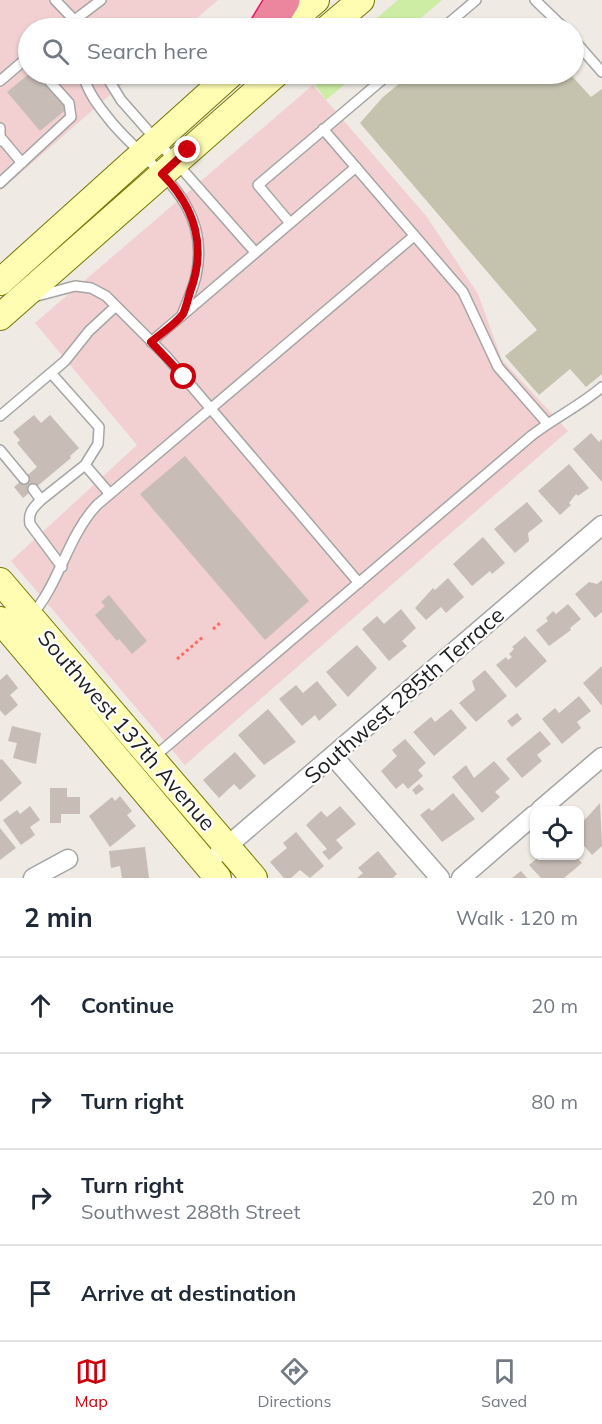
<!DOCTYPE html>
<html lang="en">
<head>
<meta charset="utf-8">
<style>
	:root { --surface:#fff; --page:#f2f2f3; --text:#1f2937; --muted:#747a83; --line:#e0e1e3; --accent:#cb000c }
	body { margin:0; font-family:Mulish,sans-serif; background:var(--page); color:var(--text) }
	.controls { position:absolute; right:18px; bottom:18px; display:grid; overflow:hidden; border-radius:12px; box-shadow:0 2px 4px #0004 }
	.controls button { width:54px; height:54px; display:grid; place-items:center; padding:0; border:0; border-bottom:2px solid var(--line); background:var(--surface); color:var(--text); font:30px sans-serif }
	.stop { position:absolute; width:18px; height:18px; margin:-14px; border:4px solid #cb000c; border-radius:50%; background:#fff }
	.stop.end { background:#cb000c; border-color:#fff; box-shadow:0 2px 6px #0008 }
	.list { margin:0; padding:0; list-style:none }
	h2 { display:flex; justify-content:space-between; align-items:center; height:78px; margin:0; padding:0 24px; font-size:26px }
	h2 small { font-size:20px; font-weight:400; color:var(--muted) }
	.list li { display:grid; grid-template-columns:39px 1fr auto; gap:18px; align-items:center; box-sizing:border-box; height:96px; padding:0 24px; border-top:2px solid var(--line) }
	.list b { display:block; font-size:22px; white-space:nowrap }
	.list p { margin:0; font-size:20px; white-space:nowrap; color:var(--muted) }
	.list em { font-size:20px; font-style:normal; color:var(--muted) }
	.icon { flex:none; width:33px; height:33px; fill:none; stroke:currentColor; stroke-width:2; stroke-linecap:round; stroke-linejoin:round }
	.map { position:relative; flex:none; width:602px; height:878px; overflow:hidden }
	.search { position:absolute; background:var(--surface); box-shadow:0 2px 4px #0004; left:18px; right:18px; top:18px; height:66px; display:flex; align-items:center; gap:15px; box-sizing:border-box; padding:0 21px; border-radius:33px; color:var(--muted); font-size:22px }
	.sheet { height:462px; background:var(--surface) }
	nav { display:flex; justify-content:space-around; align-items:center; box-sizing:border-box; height:84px; border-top:2px solid var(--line); background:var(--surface); font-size:16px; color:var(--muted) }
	nav a { display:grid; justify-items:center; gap:3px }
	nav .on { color:var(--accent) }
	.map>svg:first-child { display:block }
	.commercial { fill:#f2d0d1 }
	.construction { fill:#c5c3ae }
	.grass { fill:#cdeda5 }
	.building { fill:#c7bcb6 }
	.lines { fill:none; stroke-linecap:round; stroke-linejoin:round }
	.lane-casing { stroke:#a5a5a5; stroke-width:12 }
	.street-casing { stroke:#a5a5a5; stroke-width:21 }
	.secondary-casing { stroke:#737900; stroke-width:28 }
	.highway-casing { stroke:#e5186a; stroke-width:36 }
	.path { stroke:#ff6b64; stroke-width:3; stroke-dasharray:3 3; stroke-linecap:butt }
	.lane { stroke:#fff; stroke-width:9 }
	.street { stroke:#fff; stroke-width:18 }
	.secondary { stroke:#fefdb2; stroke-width:26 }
	.highway { stroke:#ec859e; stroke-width:33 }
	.route { stroke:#cb000c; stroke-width:8 }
	.labels { text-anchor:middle; stroke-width:4.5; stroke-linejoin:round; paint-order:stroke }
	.street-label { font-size:22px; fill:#1e1e1e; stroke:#fff }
</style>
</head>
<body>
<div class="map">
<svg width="602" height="878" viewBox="0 0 602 878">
	<rect width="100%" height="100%" fill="#efeae3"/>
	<path class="commercial" d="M0 0H218L185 28H28V74H134L0 191Z
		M313 85 427 217 478 294 502 360 568 431 185 765 11 561 137 445 35 323Z"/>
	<path class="construction" d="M411 74H570L591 97 602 89V374L586 387 570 369 539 395 505 356 537 330 360 123 383 97Z"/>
	<path class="grass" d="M398 0H442L409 28H365Z
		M312 74H357L326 100 309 76Z"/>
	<path class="building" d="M29 74H38L68 108 40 131 7 92Z
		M34 415 41 423 50 415 79 448 70 456 71 458 23 498 14 487 37 467 17 443 20 440 13 432Z
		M591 433 599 442 602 439V482L573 449Z
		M185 456 309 601 265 640 140 494Z
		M569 464 589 488 578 496 576 494 569 503 571 505 560 515 538 491Z
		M527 502 543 521 528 533 529 541 515 553 494 529Z
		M483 537 505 563 492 574 490 571 472 586 453 564Z
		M448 578 464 597 446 613 441 607 426 620 415 608 433 588 435 590Z
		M602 580V612L595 618 575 594 589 582 597 584Z
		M109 595 147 641 132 654 119 639 117 641 95 615 105 606 101 602Z
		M568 604 581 619 570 628 571 630 549 646 536 630 548 621 546 618 553 611 556 614Z
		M401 609 416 628 402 641 407 646 389 661 362 629 377 616 384 624Z
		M525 636 547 661 516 688 496 665 506 657 508 660 512 657 509 654 514 649 512 647Z
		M357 645 377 668 348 697 326 672Z
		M602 666V706L583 683Z
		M485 670 507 696 476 722 459 703 475 690 472 681Z
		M7 674 18 688 10 695 18 705 5 716 0 710V680Z
		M317 681 337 705 319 721 315 715 302 726 279 699 296 685 303 693Z
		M579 696 591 711 577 722 581 728 562 744 542 719 555 708 559 713Z
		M268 709 296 742 264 765 238 735Z
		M451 709 467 728 434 756 413 732 431 717 435 722Z
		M517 713 522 719 512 727 507 721Z
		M12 726 41 733 36 764 13 758 17 743 8 741Z
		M540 731 551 744 537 755 542 761 522 778 506 759Z
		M405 739 426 763 418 770 423 776 408 789 403 783 396 789 381 771 397 756 392 750Z
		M235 752 256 776 240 790 234 784 219 798 203 780Z
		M2 759 22 783 0 802V760Z
		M494 761 510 779 495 792 500 797 482 813 452 777 466 765 474 778Z
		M419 784 424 789 416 795 412 790Z
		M50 788H67V797H80V814H61V823H50Z
		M453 793 475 819 442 842 420 815 429 808 432 811Z
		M120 796 132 811 127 815 136 826 110 847 89 816 112 797 115 801Z
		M600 803 602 846 592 855 580 841V825Z
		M30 806 40 820 30 827 35 835 21 845 3 820 17 810 20 814Z
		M340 806 356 824 336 840 343 848 329 860 322 852 327 849 306 825 321 811 327 817Z
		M0 828 16 848 0 860Z
		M296 832 324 866 310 878 300 870 291 878H284L270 862 287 848 283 843Z
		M145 847 149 878H122L120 866 111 868 109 851Z
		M378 851 397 874 393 878H357L363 873 358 868Z
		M540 856H575L582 863 564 878H541L529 865Z
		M521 871 527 878H512Z"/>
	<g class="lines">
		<defs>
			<path id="lane" d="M55 0 82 28
				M535 0 564 28
				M64 28 101 0
				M443 28 476 0
				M574 40 602 72
				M83 74C88 94 100 108 113 124 154 171 212 203 196 276 193 289 187 302 182 315
				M105 74 121 100 255 252
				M0 81 28 57
				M0 128V141
				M323 129 463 292 498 367 547 423
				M2 139 22 163
				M0 183 71 117 69 103 43 74
				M290 223 258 185 389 74
				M37 296 75 286 91 288 106 296 166 356 359 583
				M151 342 356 167
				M51 373 99 427 98 444 85 465 110 494
				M0 416 65 361 89 331 116 306
				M0 450 24 479
				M33 489 41 500 85 465
				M41 500C33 508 28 512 30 524L62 567
				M31 616C60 583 67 537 97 505L414 236
				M154 757 531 436C554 418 580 406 602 387"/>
			<path id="street" d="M333 756 440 878
				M540 810 602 757
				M219 853 602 525
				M33 878 68 859
				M461 878 534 815"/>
			<path id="secondary" d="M283 28 316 0
				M328 28 361 0
				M0 282 231 74
				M0 317 276 74
				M0 581 254 878
				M0 620 218 878"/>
			<path id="highway" d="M266 28 283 0"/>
		</defs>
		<use href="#lane" class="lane-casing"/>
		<use href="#street" class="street-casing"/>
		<use href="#secondary" class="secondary-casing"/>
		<use href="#highway" class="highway-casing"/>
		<path class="path" d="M213 629 221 622
			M177 659 204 636"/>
		<use href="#lane" class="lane"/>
		<use href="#street" class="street"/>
		<use href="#secondary" class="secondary"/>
		<use href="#highway" class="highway"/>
	</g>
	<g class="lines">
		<path class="route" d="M184 377 151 342C160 334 176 324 183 314 186 308 188 299 190 292 207 247 195 207 162 174L188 150"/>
	</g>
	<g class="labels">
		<g class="street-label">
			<text transform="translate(404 695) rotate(-41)" y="8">Southwest 285th Terrace</text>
			<text transform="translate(127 730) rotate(49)" y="8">Southwest 137th Avenue</text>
		</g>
	</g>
</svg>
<div class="controls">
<button><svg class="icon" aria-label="locate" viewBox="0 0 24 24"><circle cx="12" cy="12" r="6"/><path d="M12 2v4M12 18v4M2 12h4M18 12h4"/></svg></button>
</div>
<div class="stop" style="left:184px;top:377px"></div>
<div class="stop end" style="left:188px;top:150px"></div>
<div class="search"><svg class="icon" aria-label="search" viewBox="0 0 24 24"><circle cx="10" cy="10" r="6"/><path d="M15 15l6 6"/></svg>Search here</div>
</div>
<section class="sheet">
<h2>2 min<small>Walk · 120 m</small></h2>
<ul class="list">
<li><svg class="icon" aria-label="ahead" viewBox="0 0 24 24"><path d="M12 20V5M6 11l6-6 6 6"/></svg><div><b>Continue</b></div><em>20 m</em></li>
<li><svg class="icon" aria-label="right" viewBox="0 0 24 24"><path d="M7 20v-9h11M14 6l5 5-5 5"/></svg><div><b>Turn right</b></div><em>80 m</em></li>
<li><svg class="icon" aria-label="right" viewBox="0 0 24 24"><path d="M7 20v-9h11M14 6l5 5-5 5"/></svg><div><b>Turn right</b><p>Southwest 288th Street</p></div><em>20 m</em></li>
<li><svg class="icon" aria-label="arrive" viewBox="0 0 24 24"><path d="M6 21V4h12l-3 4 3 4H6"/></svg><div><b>Arrive at destination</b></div></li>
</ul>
</section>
<nav>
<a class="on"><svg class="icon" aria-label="map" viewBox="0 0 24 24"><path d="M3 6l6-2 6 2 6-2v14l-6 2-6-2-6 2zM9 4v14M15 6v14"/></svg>Map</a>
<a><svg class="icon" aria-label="directions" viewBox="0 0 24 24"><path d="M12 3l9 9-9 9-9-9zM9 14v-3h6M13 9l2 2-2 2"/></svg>Directions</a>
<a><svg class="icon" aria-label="saved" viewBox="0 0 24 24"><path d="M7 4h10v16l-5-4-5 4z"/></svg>Saved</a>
</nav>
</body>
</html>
